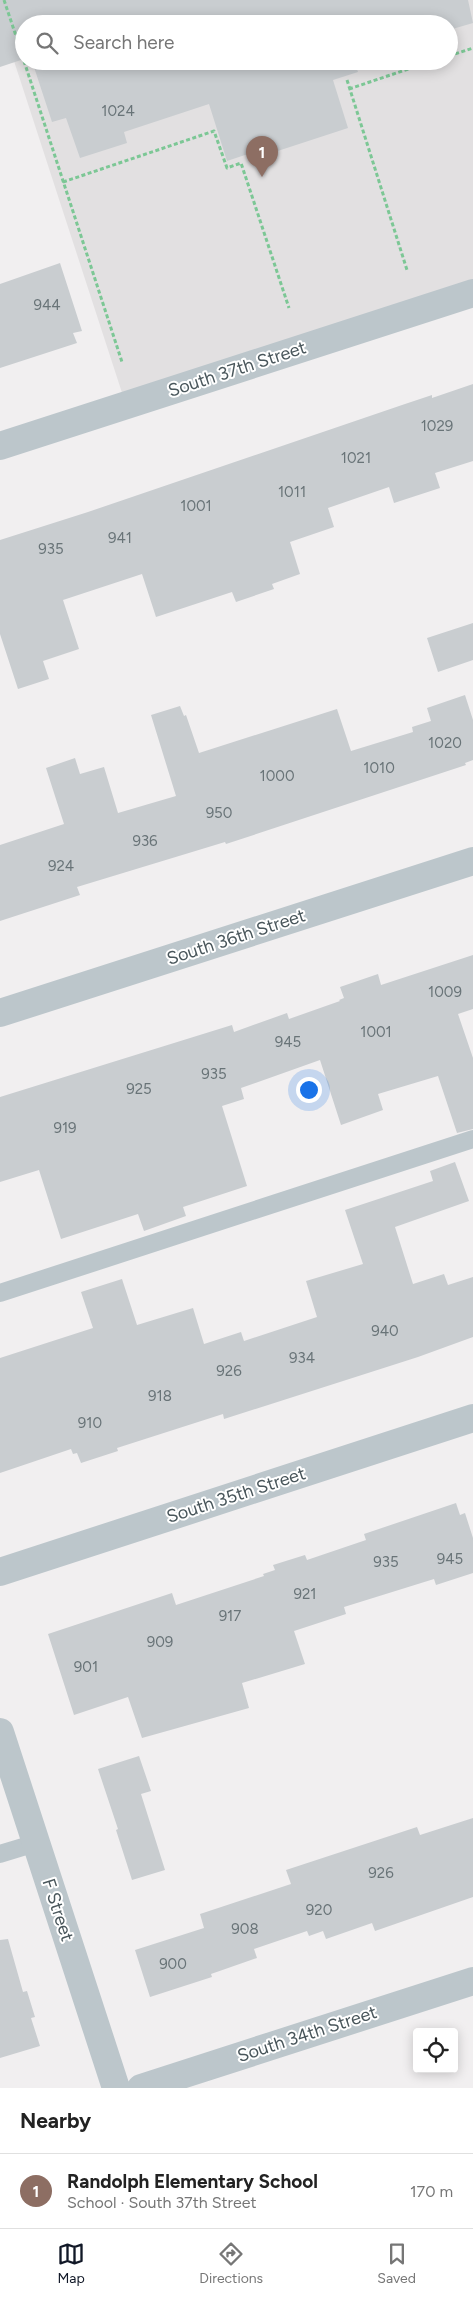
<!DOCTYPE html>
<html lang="en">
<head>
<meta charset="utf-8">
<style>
	:root { --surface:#fff; --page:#f2f2f2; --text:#222; --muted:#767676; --line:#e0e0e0; --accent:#111827 }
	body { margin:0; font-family:Figtree,sans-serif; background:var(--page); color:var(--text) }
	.controls { position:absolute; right:15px; bottom:15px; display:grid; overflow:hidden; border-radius:5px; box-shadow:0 2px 12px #0003 }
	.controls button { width:45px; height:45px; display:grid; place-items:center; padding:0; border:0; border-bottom:1px solid var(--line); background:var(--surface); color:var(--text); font:25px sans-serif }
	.you { position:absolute; left:308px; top:1089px; width:18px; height:18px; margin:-12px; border:4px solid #fff; border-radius:50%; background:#1a73e8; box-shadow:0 0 0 8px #1a73e833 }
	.badge { display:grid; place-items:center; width:32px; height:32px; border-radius:50%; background:var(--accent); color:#fff; font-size:16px; font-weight:700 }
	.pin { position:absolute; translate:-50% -41px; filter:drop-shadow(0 1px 2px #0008) }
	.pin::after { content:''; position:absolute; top:26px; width:18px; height:15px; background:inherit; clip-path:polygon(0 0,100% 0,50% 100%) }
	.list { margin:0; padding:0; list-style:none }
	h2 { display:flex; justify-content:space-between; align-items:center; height:65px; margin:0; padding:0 20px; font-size:21px }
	h2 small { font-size:16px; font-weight:400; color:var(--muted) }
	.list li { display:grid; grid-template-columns:32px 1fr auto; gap:15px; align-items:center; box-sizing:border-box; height:75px; padding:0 20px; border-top:1px solid var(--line) }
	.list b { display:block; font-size:19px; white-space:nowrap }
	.list p { margin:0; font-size:16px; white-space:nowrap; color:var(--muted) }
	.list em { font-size:16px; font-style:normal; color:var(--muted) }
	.icon { flex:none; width:28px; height:28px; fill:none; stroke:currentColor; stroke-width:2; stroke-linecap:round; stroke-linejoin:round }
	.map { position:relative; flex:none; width:473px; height:2088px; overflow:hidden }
	.search { position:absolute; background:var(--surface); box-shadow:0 2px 12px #0003; left:15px; right:15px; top:15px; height:55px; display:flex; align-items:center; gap:12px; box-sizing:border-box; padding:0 18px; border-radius:28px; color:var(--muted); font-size:19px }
	.sheet { height:140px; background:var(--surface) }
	nav { display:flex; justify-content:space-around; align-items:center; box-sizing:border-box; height:70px; border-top:1px solid var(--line); background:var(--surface); font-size:14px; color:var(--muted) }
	nav a { display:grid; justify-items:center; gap:2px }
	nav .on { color:var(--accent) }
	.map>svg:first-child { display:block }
	.education { fill:#e2e0e1; fill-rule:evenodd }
	.building { fill:#c9cdd0 }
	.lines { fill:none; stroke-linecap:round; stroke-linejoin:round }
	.path { stroke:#7cc795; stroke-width:3; stroke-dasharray:4 2.5; stroke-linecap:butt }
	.lane { stroke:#bcc6cb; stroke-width:18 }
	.street { stroke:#bcc6cb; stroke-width:28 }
	.labels { text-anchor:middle; stroke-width:4; stroke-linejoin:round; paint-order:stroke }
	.number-label { font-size:15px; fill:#697478 }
	.street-label { font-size:18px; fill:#49565b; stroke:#fff }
</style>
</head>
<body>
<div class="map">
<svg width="473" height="2088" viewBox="0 0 473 2088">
	<rect width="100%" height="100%" fill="#f1eff0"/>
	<path class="education" d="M0 0H473V293L126 405 0 18ZM24 24H449V61H24Z"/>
	<path class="building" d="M0 0H468L473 23 449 30V24H24V59L0 67Z
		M32 61H354L358 72 333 80 348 128 250 160 248 154 227 161 209 104 124 132 127 143 80 158 66 118 52 122Z
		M60 263 82 331 73 333 77 343 0 368V284Z
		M473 384V461L435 473 440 488 394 503 389 487 328 508 334 527 290 542 300 574 272 584 274 589 236 602 232 592 156 617 142 574 63 600 79 649 43 661 49 679 18 689 0 634V540L88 512 405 404 432 395V398Z
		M473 623V660L438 672 427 638Z
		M465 695 473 720V760L465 763 466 765 226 844 225 842 77 887 80 895 0 921V845L64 824 46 768 75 758 80 774 104 767 118 813 176 796 151 715 180 706 184 716 186 715 199 753 337 709 351 751 413 732 412 727 431 721 427 708Z
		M473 955V1009L458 1014 473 1058V1129L457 1133 438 1076 378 1094 383 1110 341 1125 320 1060 241 1088 244 1099 222 1106 247 1186 183 1207 186 1216 144 1231 138 1214 61 1239 39 1170 0 1182V1097L232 1025 234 1032 287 1013 289 1019 340 1001 339 1000 344 998 340 987 378 974 381 985Z
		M455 1162 469 1201 395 1227 413 1284 444 1274 448 1285 473 1277V1337L418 1357 224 1419 223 1414 117 1448 118 1451 81 1463 77 1453 73 1454 71 1449 0 1473V1358L93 1328 81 1292 122 1279 137 1325 193 1308 204 1344 241 1332 244 1341 317 1317 306 1281 363 1264 345 1210 433 1181 430 1171Z
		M456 1503 460 1515 465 1513 473 1538V1573L436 1585 434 1579 344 1607 346 1614 294 1631 305 1664 242 1683 249 1708 142 1738 128 1697 74 1715 48 1634 172 1593 176 1605 264 1576 263 1574 275 1570 273 1565 305 1555 307 1560 366 1540 364 1534Z
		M139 1756 151 1791 141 1794 165 1870 132 1880 116 1830 118 1829 98 1769Z
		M473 1818V1897L375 1931 372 1923 326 1939 323 1931 309 1936 307 1931 254 1949 257 1958 211 1974 212 1977 150 1997 135 1950 204 1928 200 1914 291 1884 286 1870 417 1827 420 1835Z
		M8 1939 23 1992 27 1991 35 2017 31 2018 40 2046 0 2058V1940Z"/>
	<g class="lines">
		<path class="path" d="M4 0 24 60
			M449 56 473 48
			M24 61 122 362
			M347 80 407 270
			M349 89 432 61
			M63 182 214 131 227 168 241 163 289 308"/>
		<path class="lane" d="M0 1293 473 1139
			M0 1854 36 1843"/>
		<path class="street" d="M0 446 473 293
			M0 1013 473 861
			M0 1572 473 1418
			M0 1732 116 2088
			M141 2088 473 1981"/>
	</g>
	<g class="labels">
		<g class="number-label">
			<text x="118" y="116">1024</text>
			<text x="47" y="310">944</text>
			<text x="437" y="431">1029</text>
			<text x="356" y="463">1021</text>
			<text x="292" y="497">1011</text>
			<text x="196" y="511">1001</text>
			<text x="120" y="543">941</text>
			<text x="51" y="554">935</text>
			<text x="445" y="748">1020</text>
			<text x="379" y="773">1010</text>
			<text x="277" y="781">1000</text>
			<text x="219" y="818">950</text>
			<text x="145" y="846">936</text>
			<text x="61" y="871">924</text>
			<text x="445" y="997">1009</text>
			<text x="376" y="1037">1001</text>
			<text x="288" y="1047">945</text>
			<text x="214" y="1079">935</text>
			<text x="139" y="1094">925</text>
			<text x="65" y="1133">919</text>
			<text x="385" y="1336">940</text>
			<text x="302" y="1363">934</text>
			<text x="229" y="1376">926</text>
			<text x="160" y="1401">918</text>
			<text x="90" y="1428">910</text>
			<text x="450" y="1564">945</text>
			<text x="386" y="1567">935</text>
			<text x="305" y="1599">921</text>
			<text x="230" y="1621">917</text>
			<text x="160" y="1647">909</text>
			<text x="86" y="1672">901</text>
			<text x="381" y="1878">926</text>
			<text x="319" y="1915">920</text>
			<text x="245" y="1934">908</text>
			<text x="173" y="1969">900</text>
		</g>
		<g class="street-label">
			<text transform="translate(237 369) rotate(-18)" y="6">South 37th Street</text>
			<text transform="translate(236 937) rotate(-18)" y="6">South 36th Street</text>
			<text transform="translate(236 1495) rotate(-18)" y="6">South 35th Street</text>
			<text transform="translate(58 1910) rotate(72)" y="6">F Street</text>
			<text transform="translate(307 2034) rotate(-18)" y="6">South 34th Street</text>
		</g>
	</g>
</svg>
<div class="controls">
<button><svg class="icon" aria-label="locate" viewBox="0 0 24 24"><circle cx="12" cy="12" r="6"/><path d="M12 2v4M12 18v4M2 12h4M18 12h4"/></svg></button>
</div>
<div class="you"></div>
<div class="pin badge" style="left:262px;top:177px;background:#8d6e63">1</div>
<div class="search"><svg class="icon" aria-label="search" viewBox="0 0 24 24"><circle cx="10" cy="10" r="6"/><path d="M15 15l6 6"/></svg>Search here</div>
</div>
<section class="sheet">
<h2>Nearby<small></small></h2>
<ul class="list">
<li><span class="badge" style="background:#8d6e63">1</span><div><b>Randolph Elementary School</b><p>School · South 37th Street</p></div><em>170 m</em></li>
</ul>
</section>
<nav>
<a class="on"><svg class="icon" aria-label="map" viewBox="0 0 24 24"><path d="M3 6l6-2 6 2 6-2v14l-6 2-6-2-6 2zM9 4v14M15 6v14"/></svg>Map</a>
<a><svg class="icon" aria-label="directions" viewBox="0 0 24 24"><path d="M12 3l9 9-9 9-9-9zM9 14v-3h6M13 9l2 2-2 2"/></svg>Directions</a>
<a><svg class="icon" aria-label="saved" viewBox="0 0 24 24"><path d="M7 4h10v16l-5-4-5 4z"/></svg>Saved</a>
</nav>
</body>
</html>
